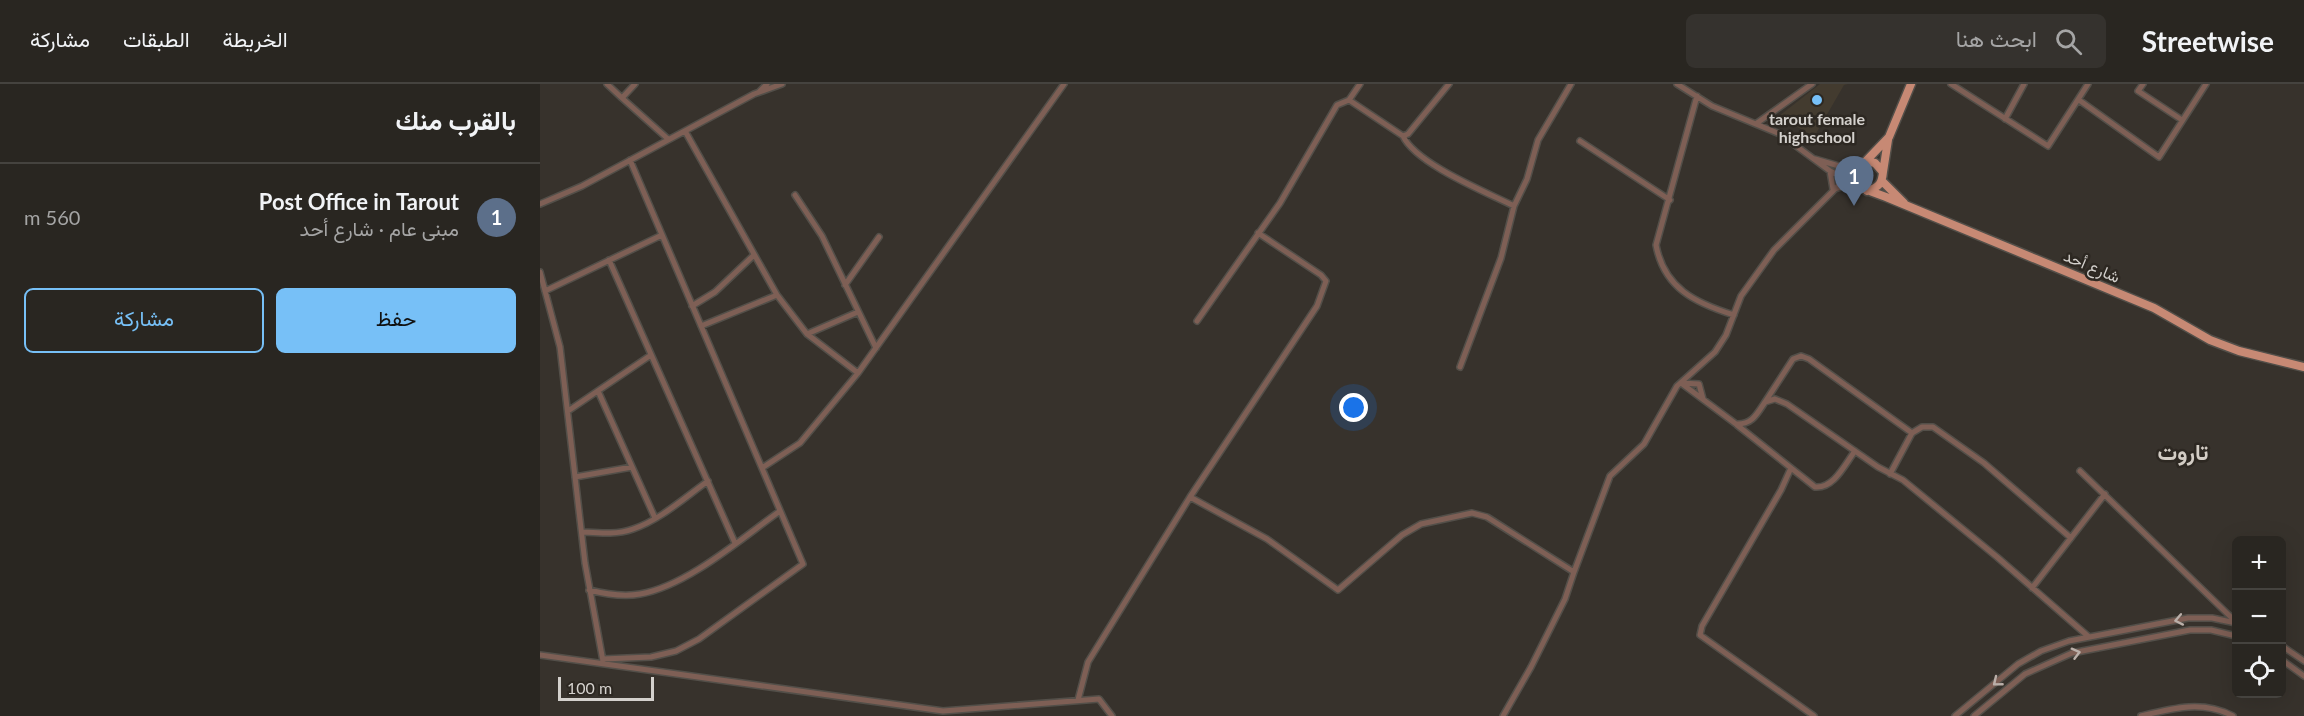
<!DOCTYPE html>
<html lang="ar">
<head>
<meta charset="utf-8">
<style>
	:root { --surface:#292621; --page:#35322e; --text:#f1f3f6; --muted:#a5a5a5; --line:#45433f; --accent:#77c0f7 }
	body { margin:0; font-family:Lato,Vazirmatn,sans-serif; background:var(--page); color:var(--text); direction:rtl }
	.controls { position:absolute; right:18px; bottom:18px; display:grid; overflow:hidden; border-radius:9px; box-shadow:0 6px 24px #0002 }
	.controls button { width:54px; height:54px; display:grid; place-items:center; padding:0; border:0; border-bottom:2px solid var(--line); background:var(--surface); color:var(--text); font:30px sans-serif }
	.scale { position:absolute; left:18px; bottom:15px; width:96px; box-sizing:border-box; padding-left:6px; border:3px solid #d4d1cd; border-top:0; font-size:16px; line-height:21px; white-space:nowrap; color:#d4d1cd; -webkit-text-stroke:4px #2d2822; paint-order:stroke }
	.you { position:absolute; left:814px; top:324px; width:21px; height:21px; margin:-15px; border:4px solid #fff; border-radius:50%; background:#1a73e8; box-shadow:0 0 0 9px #1a73e833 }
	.badge { display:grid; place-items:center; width:39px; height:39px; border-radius:50%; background:var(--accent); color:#fff; font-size:20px; font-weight:700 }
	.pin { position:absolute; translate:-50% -50px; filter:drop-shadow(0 2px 3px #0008) }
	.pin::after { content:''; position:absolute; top:32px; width:21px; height:18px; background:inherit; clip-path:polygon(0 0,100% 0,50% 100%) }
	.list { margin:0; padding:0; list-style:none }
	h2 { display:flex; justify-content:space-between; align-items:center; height:78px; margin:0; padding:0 24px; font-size:26px }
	h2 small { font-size:20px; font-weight:400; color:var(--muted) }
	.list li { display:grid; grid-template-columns:39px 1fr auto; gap:18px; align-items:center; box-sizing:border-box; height:108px; padding:0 24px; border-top:2px solid var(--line) }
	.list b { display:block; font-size:22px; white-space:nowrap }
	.list p { margin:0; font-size:20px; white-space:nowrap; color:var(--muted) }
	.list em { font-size:20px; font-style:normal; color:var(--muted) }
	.actions { display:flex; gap:12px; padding:18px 24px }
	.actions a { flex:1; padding:14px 0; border:2px solid var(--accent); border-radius:9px; text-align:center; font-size:21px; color:var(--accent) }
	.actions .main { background:var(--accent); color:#111 }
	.icon { flex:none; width:33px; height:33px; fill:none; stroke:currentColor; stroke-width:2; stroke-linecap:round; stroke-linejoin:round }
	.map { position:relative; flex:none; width:1764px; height:632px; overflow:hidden; direction:ltr }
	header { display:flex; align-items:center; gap:36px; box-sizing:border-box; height:84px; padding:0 30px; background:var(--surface); border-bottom:2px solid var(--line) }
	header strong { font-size:28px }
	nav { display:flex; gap:33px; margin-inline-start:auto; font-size:21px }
	.search { width:420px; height:54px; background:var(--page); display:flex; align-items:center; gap:15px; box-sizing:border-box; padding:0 21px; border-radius:9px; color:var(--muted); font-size:22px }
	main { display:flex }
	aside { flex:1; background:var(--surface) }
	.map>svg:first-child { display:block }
	.built { fill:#433b2f }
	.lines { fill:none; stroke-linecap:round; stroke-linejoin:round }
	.minor-casing { stroke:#534f49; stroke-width:8 }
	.primary-casing { stroke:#534f49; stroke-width:11 }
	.minor { stroke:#7e5f55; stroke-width:5 }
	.primary { stroke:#c78974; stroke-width:8 }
	.oneway { stroke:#baafa9 }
	.poi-dot { fill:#77c0f7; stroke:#2d2822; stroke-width:2 }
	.labels { text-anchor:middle; stroke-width:5; stroke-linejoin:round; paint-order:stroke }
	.poi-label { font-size:16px; font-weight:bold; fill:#d4d1cd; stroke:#2d2822 }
	.street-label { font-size:16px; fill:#d4d1cd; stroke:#2d2822 }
	.district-label { font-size:22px; font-weight:bold; fill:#d3cdc5; stroke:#2d2822 }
</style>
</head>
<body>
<header>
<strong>Streetwise</strong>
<div class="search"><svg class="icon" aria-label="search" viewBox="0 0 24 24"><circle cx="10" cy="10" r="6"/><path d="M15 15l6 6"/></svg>ابحث هنا</div>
<nav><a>الخريطة</a><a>الطبقات</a><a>مشاركة</a></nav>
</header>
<main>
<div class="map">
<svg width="1764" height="632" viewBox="0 0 1764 632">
	<rect width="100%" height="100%" fill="#37322c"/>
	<path class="built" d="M1280 0H1308L1304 1 1274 53 1239 32Z"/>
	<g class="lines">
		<defs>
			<path id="minor" d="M67 0 82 14
				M95 0 82 14 128 55
				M820 0 809 16 863 52 868 50 909 0
				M1137 0 1172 22 1240 50 1290 87 1315 99
				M1411 0 1508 62 1548 0
				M1603 0 1598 7 1642 36
				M219 8 227 0
				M1157 12 1116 161C1124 204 1155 219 1194 231
				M1539 16 1619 73 1666 0
				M1465 35 1484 0
				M1217 39 1272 0
				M145 47 237 211
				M863 52C876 80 946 108 974 122
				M1040 57 1130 116
				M1275 75 1299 82 1320 79
				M1290 87 1293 105
				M1295 105 1304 102 1319 103
				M255 111 282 152 336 264
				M0 120 42 102 214 10 242 0
				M69 176 195 459
				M0 188 20 263 45 479 63 577
				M305 201 339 153
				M5 207 122 151
				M152 222 175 208 214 171
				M657 237 740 119 797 21 809 16
				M161 242 237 211 267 250 318 289 260 359 222 384
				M267 250 318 228
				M920 283 961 174 974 122 987 95 998 56 1031 0
				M318 289 524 0
				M1141 299 1196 340C1212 341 1217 330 1225 318L1235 315 1247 320 1338 383 1363 396 1457 473 1549 553
				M1142 299 1159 300 1163 315
				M58 307 115 434
				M1225 318 1253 275 1261 272 1269 275 1372 349
				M28 327 111 271
				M1197 341 1275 403C1294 405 1305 380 1315 367
				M1251 384 1241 406 1162 542 1160 551 1274 632
				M1540 387 1696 538
				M1350 390 1372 349 1382 343H1393L1444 379 1531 454
				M35 393 92 383
				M650 413 777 222 786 197 781 191 718 149
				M42 448C59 449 76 451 93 445 120 436 144 414 168 397
				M1492 504 1565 410
				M49 506C65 510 83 513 100 510 147 502 202 454 240 427
				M1742 562 1764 577
				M0 571 403 627 559 615 572 632
				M63 575 111 573 136 567 159 555 263 480 90 76
				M1742 576 1764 592
				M538 616 548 578 650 413 727 455 798 506 862 451 881 440 932 429 947 433 1034 488
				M963 632 991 583 1025 515 1034 488 1070 392 1104 360 1137 302 1175 268 1186 251 1201 212 1234 166 1314 86
				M1415 632 1478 580 1501 567 1529 557 1648 534H1672L1696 539
				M1434 632 1485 590 1532 569 1650 546H1671L1696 552
				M1601 632C1633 624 1663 616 1693 632"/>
			<path id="primary" d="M1326 77 1349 53 1371 0
				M1343 88 1348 56
				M1342 97 1364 119
				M1327 107C1339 103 1342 100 1343 88L1335 79 1326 77 1315 85 1313 92 1319 103 1346 113 1614 224 1670 256 1699 267 1764 283"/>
		</defs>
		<use href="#minor" class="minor-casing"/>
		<use href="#primary" class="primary-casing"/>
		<use href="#minor" class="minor"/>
		<use href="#primary" class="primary"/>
	</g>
	<defs><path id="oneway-chevron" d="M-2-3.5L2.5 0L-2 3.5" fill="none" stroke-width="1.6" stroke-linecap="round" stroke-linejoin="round" transform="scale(1.5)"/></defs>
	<g class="oneway">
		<use href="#oneway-chevron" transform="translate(1639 536) rotate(169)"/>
		<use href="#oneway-chevron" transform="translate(1536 569) rotate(-15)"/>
		<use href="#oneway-chevron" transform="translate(1457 598) rotate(141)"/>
	</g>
	<circle class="poi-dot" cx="1277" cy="16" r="6"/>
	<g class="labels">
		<g class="poi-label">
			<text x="1277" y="41">tarout female<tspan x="1277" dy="18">highschool</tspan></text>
		</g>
		<g class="street-label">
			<text transform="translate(1552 182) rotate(23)" y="6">شارع أحد</text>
		</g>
		<g class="district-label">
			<text x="1643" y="376">تاروت</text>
		</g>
	</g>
</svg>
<div class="controls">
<button>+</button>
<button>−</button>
<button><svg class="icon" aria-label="locate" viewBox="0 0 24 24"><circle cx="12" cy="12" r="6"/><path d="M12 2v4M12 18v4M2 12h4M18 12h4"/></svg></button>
</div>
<div class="scale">100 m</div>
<div class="you"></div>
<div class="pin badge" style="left:1314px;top:122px;background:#5c6f8a">1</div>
</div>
<aside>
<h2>بالقرب منك<small></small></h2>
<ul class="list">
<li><span class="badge" style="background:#5c6f8a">1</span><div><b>Post Office in Tarout</b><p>مبنى عام · شارع أحد</p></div><em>560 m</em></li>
</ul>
<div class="actions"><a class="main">حفظ</a><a>مشاركة</a></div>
</aside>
</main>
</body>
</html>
